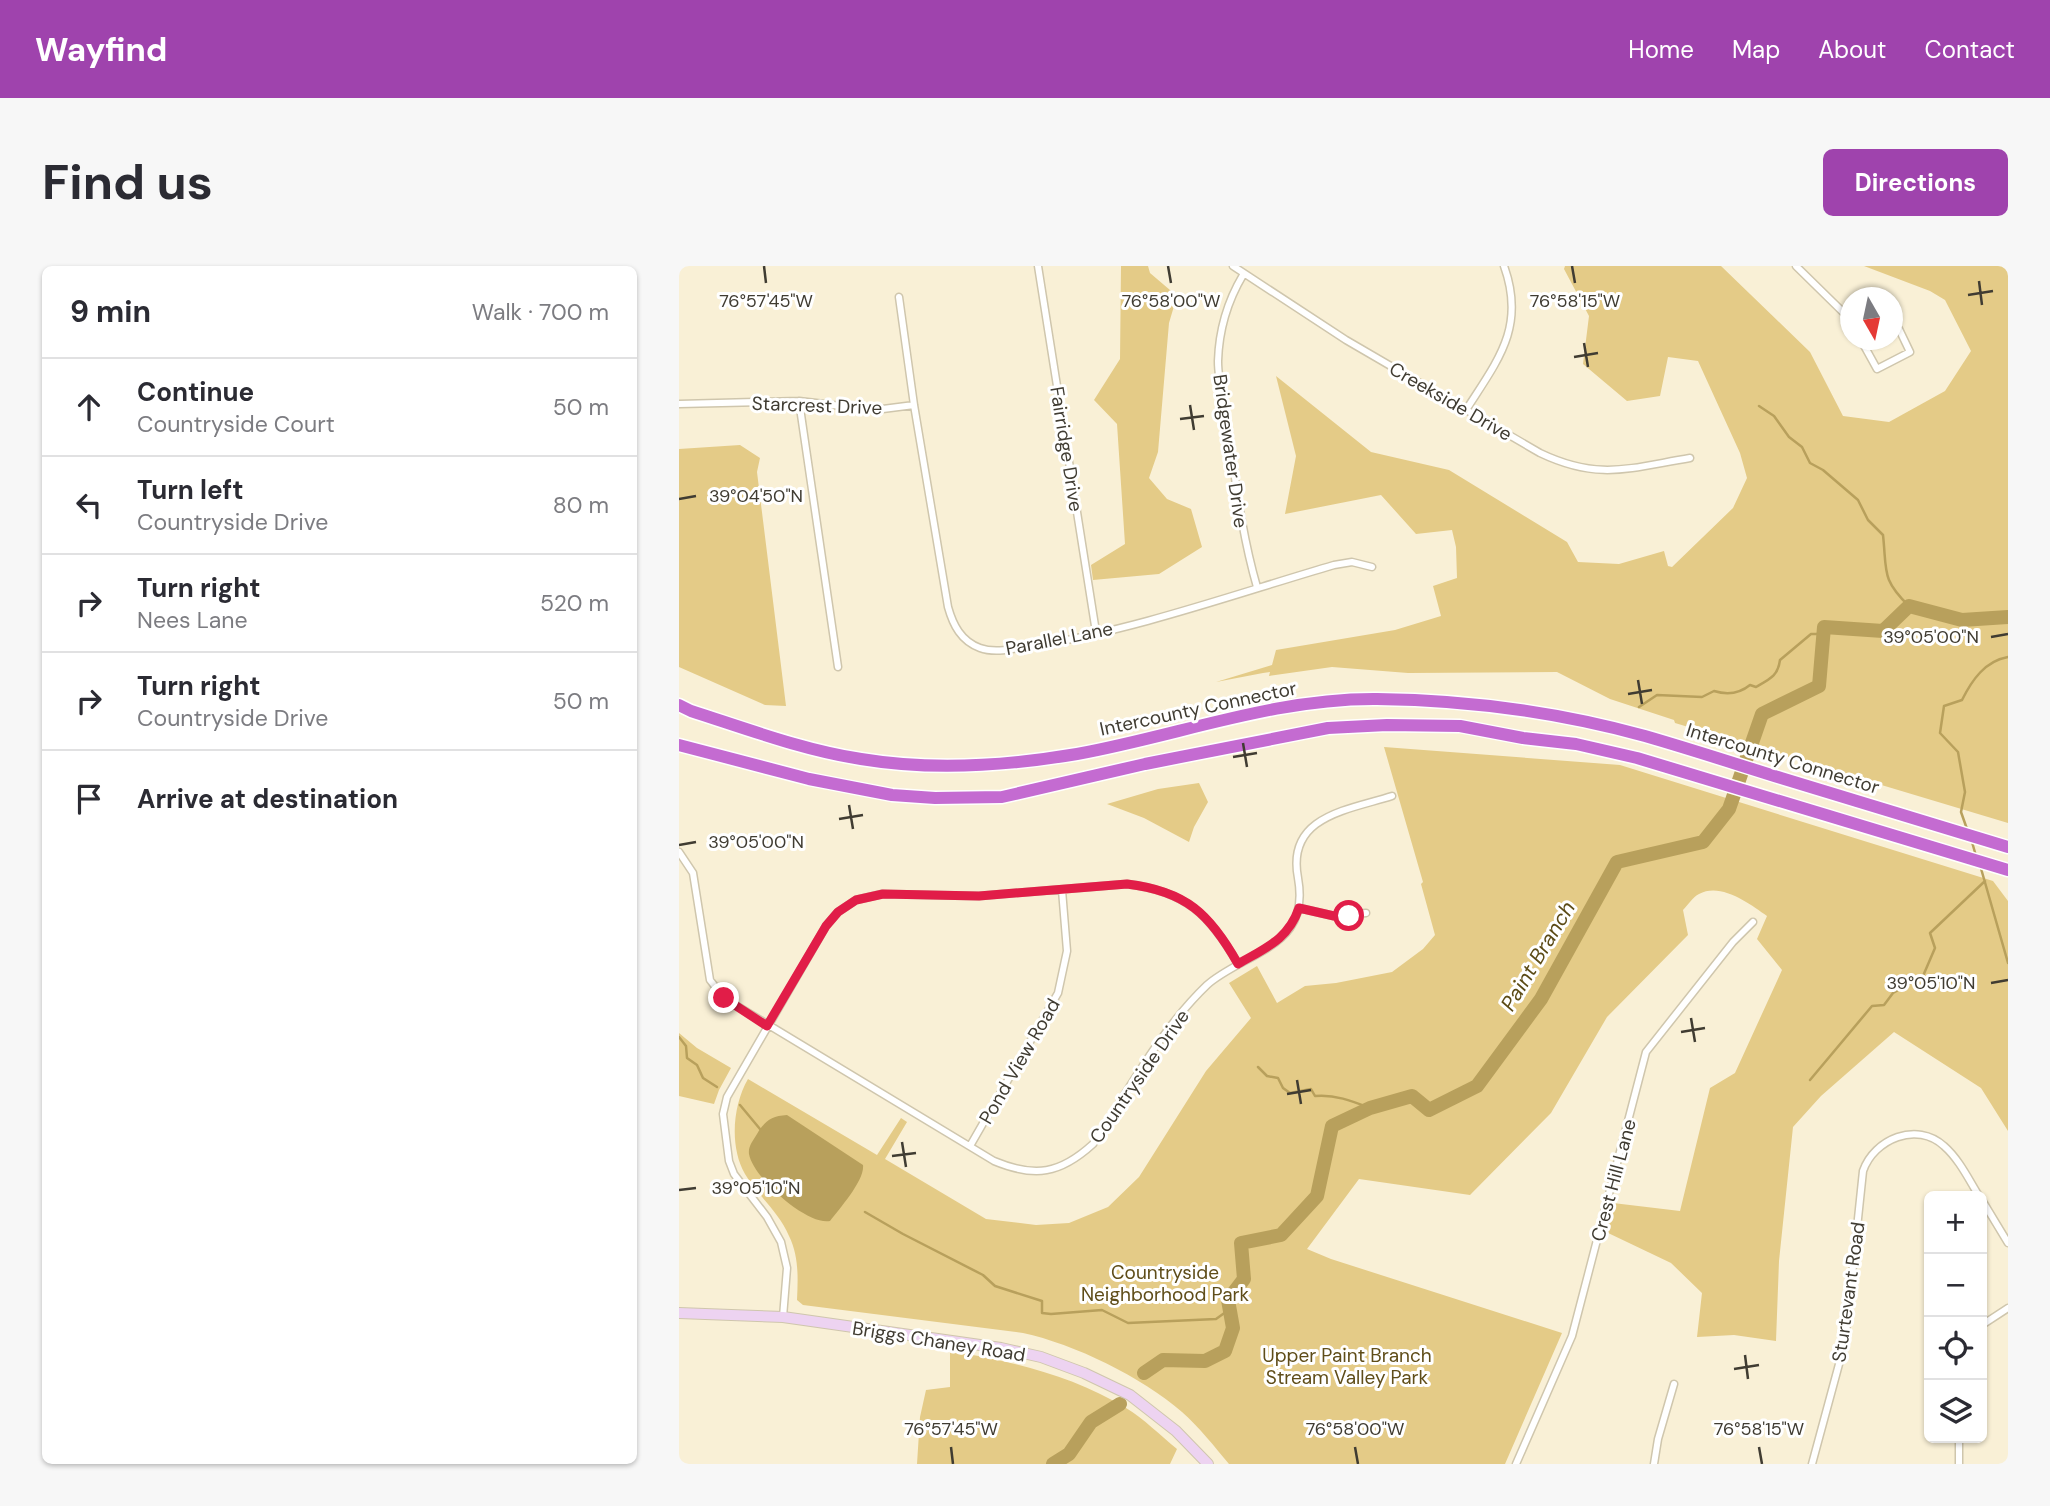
<!DOCTYPE html>
<html lang="en">
<head>
<meta charset="utf-8">
<style>
	:root { --surface:#fff; --page:#f7f7f7; --text:#2b2b33; --muted:#7c7c81; --line:#e1e1e2; --accent:#9f43ad }
	body { margin:0; font-family:"DM Sans",sans-serif; background:var(--page); color:var(--text) }
	.controls { position:absolute; right:21px; bottom:21px; display:grid; overflow:hidden; border-radius:10px; box-shadow:0 2px 5px #0004 }
	.controls button { width:63px; height:63px; display:grid; place-items:center; padding:0; border:0; border-bottom:2px solid var(--line); background:var(--surface); color:var(--text); font:35px sans-serif }
	.compass { position:absolute; left:1161px; top:21px; width:63px; height:63px; border-radius:50%; background:var(--surface); box-shadow:0 2px 5px #0004; rotate:171deg }
	.stop { position:absolute; width:21px; height:21px; margin:-16px; border:5px solid #e11d48; border-radius:50%; background:#fff }
	.stop.end { background:#e11d48; border-color:#fff; box-shadow:0 2px 7px #0008 }
	.list { margin:0; padding:0; list-style:none }
	h2 { display:flex; justify-content:space-between; align-items:center; height:91px; margin:0; padding:0 28px; font-size:30px }
	h2 small { font-size:23px; font-weight:400; color:var(--muted) }
	.list li { display:grid; grid-template-columns:46px 1fr auto; gap:21px; align-items:center; box-sizing:border-box; height:98px; padding:0 28px; border-top:2px solid var(--line) }
	.list b { display:block; font-size:26px; white-space:nowrap }
	.list p { margin:0; font-size:23px; white-space:nowrap; color:var(--muted) }
	.list em { font-size:23px; font-style:normal; color:var(--muted) }
	.icon { flex:none; width:38px; height:38px; fill:none; stroke:currentColor; stroke-width:2; stroke-linecap:round; stroke-linejoin:round }
	.map { position:relative; flex:none; width:1329px; height:1198px; overflow:hidden; border-radius:10px }
	header { display:flex; align-items:center; gap:42px; box-sizing:border-box; height:98px; padding:0 35px; background:var(--accent); color:#fff }
	header strong { font-size:33px }
	nav { display:flex; gap:38px; margin-inline-start:auto; font-size:24px }
	.intro { display:flex; align-items:center; justify-content:space-between; box-sizing:border-box; height:168px; padding:0 42px }
	h1 { margin:0; font-size:49px }
	.button { padding:18px 32px; border-radius:10px; background:var(--accent); color:#fff; font-size:24px; font-weight:700 }
	main { display:flex; gap:42px; padding:0 42px }
	aside { flex:1; background:var(--surface); border-radius:10px; box-shadow:0 2px 5px #0004 }
	.map>svg:first-child { display:block }
	.green { fill:#e4cb87 }
	.water { fill:#b8a05c }
	.lines { fill:none; stroke-linecap:round; stroke-linejoin:round }
	.stream { stroke:#b8a05c; stroke-width:2.5 }
	.river { stroke:#b8a05c; stroke-width:14 }
	.street-casing { stroke:#cfc6ad; stroke-width:9 }
	.secondary-casing { stroke:#cfc6ad; stroke-width:12 }
	.highway-casing { stroke:#fff; stroke-width:15 }
	.street { stroke:#fff; stroke-width:6 }
	.secondary { stroke:#edd3f1; stroke-width:10 }
	.highway { stroke:#c46bd1; stroke-width:12 }
	.route { stroke:#e11d48; stroke-width:9 }
	.ticks { fill:none; stroke:#403c32; stroke-width:2.5 }
	.labels { text-anchor:middle; stroke-width:6; stroke-linejoin:round; paint-order:stroke }
	.street-label { font-size:19px; fill:#403c32; stroke:#fff }
	.park-label { font-size:19px; fill:#5f4d19; stroke:#fff }
	.water-label { font-size:21px; font-style:italic; fill:#5c4b16; stroke:#fff }
	.ticks-label { font-size:18px; text-anchor:middle; fill:#403c32; stroke:#fff; stroke-width:6; stroke-linejoin:round; paint-order:stroke }
</style>
</head>
<body>
<header>
<strong>Wayfind</strong>
<nav><a>Home</a><a>Map</a><a>About</a><a>Contact</a></nav>
</header>
<div class="intro"><h1>Find us</h1><a class="button">Directions</a></div>
<main>
<aside>
<h2>9 min<small>Walk · 700 m</small></h2>
<ul class="list">
<li><svg class="icon" aria-label="ahead" viewBox="0 0 24 24"><path d="M12 20V5M6 11l6-6 6 6"/></svg><div><b>Continue</b><p>Countryside Court</p></div><em>50 m</em></li>
<li><svg class="icon" aria-label="left" viewBox="0 0 24 24"><path d="M17 20v-9H6M10 6l-5 5 5 5"/></svg><div><b>Turn left</b><p>Countryside Drive</p></div><em>80 m</em></li>
<li><svg class="icon" aria-label="right" viewBox="0 0 24 24"><path d="M7 20v-9h11M14 6l5 5-5 5"/></svg><div><b>Turn right</b><p>Nees Lane</p></div><em>520 m</em></li>
<li><svg class="icon" aria-label="right" viewBox="0 0 24 24"><path d="M7 20v-9h11M14 6l5 5-5 5"/></svg><div><b>Turn right</b><p>Countryside Drive</p></div><em>50 m</em></li>
<li><svg class="icon" aria-label="arrive" viewBox="0 0 24 24"><path d="M6 21V4h12l-3 4 3 4H6"/></svg><div><b>Arrive at destination</b></div></li>
</ul>
</aside>
<div class="map">
<svg width="1329" height="1198" viewBox="0 0 1329 1198">
	<rect width="100%" height="100%" fill="#f9f0d6"/>
	<path class="green" d="M442 0H469L471 7 498 30 490 57 479 186 470 212 488 233 512 243 523 281 480 308 414 314 412 299 446 278 438 158 415 134 441 93Z
		M886 0H1042L1131 86 1164 150 1210 156 1266 125 1292 85 1266 34 1251 25 1185 0H1329V557L996 457 995 454 931 433 878 406 729 407 653 401 590 410 591 406 584 407 537 416 593 399 597 384 716 364 762 350 754 320 778 312 777 281 773 264 737 268 702 229 606 248 617 190 597 110 692 186 770 204 888 276 899 296 940 298 985 285 989 300 993 301 1054 242 1068 212 1061 187 1019 95 989 91 981 130 948 135 904 98 910 50 885 3Z
		M61 179 81 192 78 206 107 440 86 439 0 401V183Z
		M705 481 941 499 1314 615 1329 635V865L1302 822 1215 766 1142 830 1114 861 1100 995 1097 1075 1055 1069 1018 1071 1023 1027 992 997 927 966 934 937 1001 945 1031 822 1056 807 1103 704 1078 673 1088 650C1071 638 1042 616 1020 628 1014 631 1009 639 1004 644L1009 669 928 751 872 847 791 929 680 913 628 983 652 993 883 1067 826 1198H550C535 1180 520 1161 503 1146 463 1111 395 1078 344 1067L124 1039 118 1034C119 1012 120 990 110 970 100 946 79 930 66 908 50 880 54 839 69 813L198 889 222 852 228 856 206 893 307 953 357 959 390 957 429 941 460 911 527 805 572 752 550 717 578 700 598 737 626 720 657 717 713 706 744 683 756 669 742 618 744 616Z
		M520 517 529 536 515 561 510 576 465 552 428 538 479 523Z
		M0 767 18 782 52 802 40 824 35 838 0 830Z
		M271 1085C332 1095 393 1109 447 1142 465 1153 481 1169 498 1183L491 1198H238L241 1151 247 1124 271 1121Z"/>
	<path class="water" d="M108 849 184 899C186 914 161 942 151 955 129 960 74 912 70 888 69 880 74 875 78 868 86 855 92 850 108 849Z"/>
	<g class="lines">
		<path class="stream" d="M1080 140 1095 150 1110 171 1123 181 1131 197 1144 204 1179 234 1189 254 1204 269C1208 305 1202 313 1230 340
			M960 441 978 429 1023 431 1035 425C1048 429 1060 428 1071 419L1077 421C1091 413 1099 410 1101 394L1132 368H1145
			M1288 563 1282 546 1286 526 1279 486 1261 467 1265 440 1283 434C1293 414 1306 395 1329 391
			M1293 576 1297 590
			M1301 599 1329 697
			M0 771 7 780 8 792 18 799 24 812 38 821
			M579 801 588 810 599 812 604 822 611 827 632 823 636 830C655 828 673 835 691 842
			M1131 814 1193 740 1205 739 1214 727 1244 710 1256 682 1251 667 1306 615
			M61 839 81 863
			M186 946 224 968 304 1009 316 1020 363 1035V1047L372 1048 423 1044 449 1057 537 1053 551 1043"/>
		<path class="river" d="M465 1107 484 1094 526 1095 546 1085 554 1062 549 1034 565 1013 562 977 602 969 638 930 653 860 691 842 733 830 750 844 798 820 862 733 938 596 1024 576 1050 543 1083 448 1140 420 1145 361 1204 365 1230 340 1283 354 1329 351
			M374 1198 390 1188 412 1156 441 1138"/>
		<defs>
			<path id="street" d="M359 0 417 366
				M554 0 667 74 861 187C920 215 950 202 1011 192
				M1117 0 1171 53
				M564 9C548 36 540 64 539 95 539 117 546 142 549 164 557 218 563 269 578 321
				M220 31 235 139 269 341C274 359 282 375 301 382 317 388 337 382 354 380 456 364 556 328 655 299L673 296 693 301
				M1182 74 1198 103 1231 86 1220 63 1213 58
				M120 135 159 401
				M0 138 120 135 196 144 235 139
				M787 144C819 94 847 61 825 0
				M0 586 14 607 31 714 45 732 315 895C356 912 381 908 414 878 450 824 481 764 528 719 551 698 593 687 611 662 622 647 622 629 619 612 607 550 669 544 713 530
				M620 642 655 650 687 647
				M291 880 379 727 388 685 383 624
				M1303 934 1329 977
				M104 1051 108 1002 102 976 88 951 55 908 50 895 44 848 48 831 147 660 159 646 177 634 203 628 300 630 448 618C507 625 531 649 559 698
				M1303 1059 1329 1042
				M837 1198 893 1070 967 786 1054 676 1074 656
				M975 1198 979 1173 995 1118
				M1133 1198 1166 1076 1184 905C1195 873 1238 855 1265 880 1280 893 1290 914 1300 930
				M1280 1198V1172"/>
			<path id="secondary" d="M0 1047 104 1051 322 1082 362 1091 405 1107 451 1129 497 1165 529 1198"/>
			<path id="highway" d="M0 439 12 445C68 463 124 484 182 493 254 505 327 500 398 488 498 470 595 432 698 433 788 434 879 446 966 470 1011 483 1057 498 1102 512 1178 535 1253 558 1329 581
				M0 479 130 513 213 529 256 532 323 531 466 498 649 462 708 459 781 460 844 472 897 478 958 492 1329 604"/>
		</defs>
		<use href="#street" class="street-casing"/>
		<use href="#secondary" class="secondary-casing"/>
		<use href="#highway" class="highway-casing"/>
		<use href="#street" class="street"/>
		<use href="#secondary" class="secondary"/>
		<use href="#highway" class="highway"/>
	</g>
	<g class="lines">
		<path class="route" d="M45 732 88 760 147 660 159 646 177 634 204 628 300 630 448 618C507 625 531 648 559 698 586 682 609 674 620 642L655 650H670"/>
	</g>
	<path class="ticks" d="M85 0 87 17M489 0 492 17M893 0 896 17M1300 15 1303 39M1289 29 1314 25M905 77 909 101M895 91 919 87M511 139 515 164M501 153 525 150M0 233 17 230M1312 371 1329 368M959 414 963 438M949 428 973 424M564 477 568 501M554 491 578 487M170 539 174 563M160 553 184 549M0 579 17 576M1312 717 1329 714M1012 752 1016 776M1002 766 1026 762M618 814 622 838M608 828 632 824M223 876 227 901M213 890 237 887M0 924 17 922M1066 1089 1069 1113M1055 1103 1080 1099M272 1181 274 1198M676 1181 679 1198M1080 1181 1083 1198"/>
	<g class="labels">
		<g class="street-label">
			<text transform="translate(772 135) rotate(30)" y="7">Creekside Drive</text>
			<text transform="translate(138 139) rotate(2)" y="7">Starcrest Drive</text>
			<text transform="translate(388 183) rotate(81)" y="7">Fairridge Drive</text>
			<text transform="translate(552 185) rotate(82)" y="7">Bridgewater Drive</text>
			<text transform="translate(380 372) rotate(-11)" y="7">Parallel Lane</text>
			<text transform="translate(519 442) rotate(-12)" y="7">Intercounty Connector</text>
			<text transform="translate(1104 492) rotate(17)" y="7">Intercounty Connector</text>
			<text transform="translate(340 795) rotate(-60)" y="7">Pond View Road</text>
			<text transform="translate(460 810) rotate(-55)" y="7">Countryside Drive</text>
			<text transform="translate(934 914) rotate(-75)" y="7">Crest Hill Lane</text>
			<text transform="translate(1169 1026) rotate(-82)" y="7">Sturtevant Road</text>
			<text transform="translate(260 1075) rotate(9)" y="7">Briggs Chaney Road</text>
		</g>
		<g class="park-label">
			<text x="486" y="1013">Countryside<tspan x="486" dy="22">Neighborhood Park</tspan></text>
			<text x="668" y="1096">Upper Paint Branch<tspan x="668" dy="22">Stream Valley Park</tspan></text>
		</g>
		<g class="water-label">
			<text transform="translate(859 690) rotate(-59)" y="7">Paint Branch</text>
		</g>
	</g>
	<g class="ticks-label">
		<text x="87" y="41">76°57'45"W</text>
		<text x="492" y="41">76°58'00"W</text>
		<text x="896" y="41">76°58'15"W</text>
		<text x="77" y="236">39°04'50"N</text>
		<text x="1252" y="377">39°05'00"N</text>
		<text x="77" y="582">39°05'00"N</text>
		<text x="1252" y="723">39°05'10"N</text>
		<text x="77" y="928">39°05'10"N</text>
		<text x="272" y="1169">76°57'45"W</text>
		<text x="676" y="1169">76°58'00"W</text>
		<text x="1080" y="1169">76°58'15"W</text>
	</g>
</svg>
<div class="controls">
<button>+</button>
<button>−</button>
<button><svg class="icon" aria-label="locate" viewBox="0 0 24 24"><circle cx="12" cy="12" r="6"/><path d="M12 2v4M12 18v4M2 12h4M18 12h4"/></svg></button>
<button><svg class="icon" aria-label="layers" viewBox="0 0 24 24"><path d="M12 4l9 5-9 5-9-5zM3 14l9 5 9-5"/></svg></button>
</div>
<svg class="compass" viewBox="-18 -18 36 36"><path d="M0-13l5 13h-10z" fill="#e53935"/><path d="M0 13l5-13h-10z" fill="#7c7c81"/></svg>
<div class="stop" style="left:670px;top:650px"></div>
<div class="stop end" style="left:45px;top:732px"></div>
</div>
</main>
</body>
</html>
